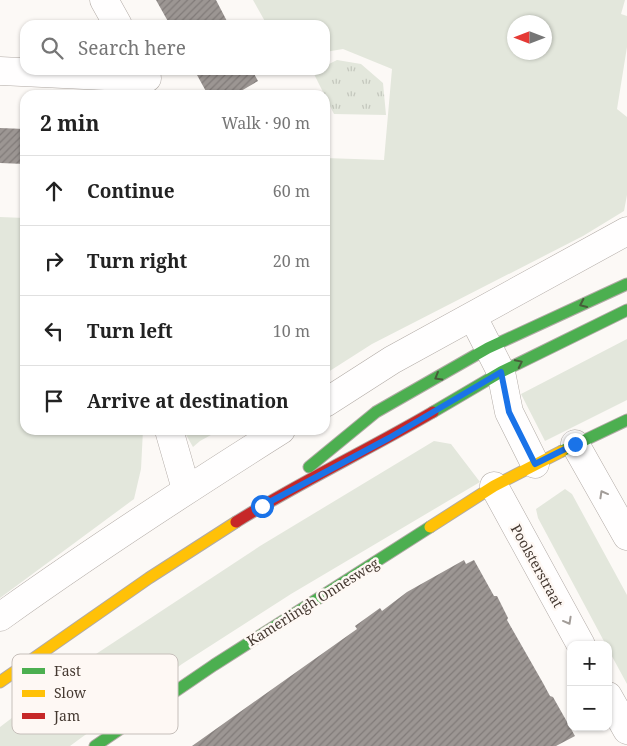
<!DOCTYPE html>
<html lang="en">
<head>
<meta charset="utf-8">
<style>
	:root { --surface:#fff; --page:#f2f2f2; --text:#222; --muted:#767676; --line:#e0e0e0 }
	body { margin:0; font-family:"Noto Serif",serif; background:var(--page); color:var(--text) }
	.controls { position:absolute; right:15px; bottom:15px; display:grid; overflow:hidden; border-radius:10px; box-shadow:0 1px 4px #0004 }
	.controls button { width:45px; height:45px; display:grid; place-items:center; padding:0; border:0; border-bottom:1px solid var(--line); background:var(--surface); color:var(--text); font:25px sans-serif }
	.compass { position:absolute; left:507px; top:15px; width:45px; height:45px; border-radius:50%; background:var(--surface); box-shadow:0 1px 4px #0004; rotate:270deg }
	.stop { position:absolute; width:15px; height:15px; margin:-11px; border:4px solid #1a73e8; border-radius:50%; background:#fff }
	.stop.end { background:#1a73e8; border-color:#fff; box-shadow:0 1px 5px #0008 }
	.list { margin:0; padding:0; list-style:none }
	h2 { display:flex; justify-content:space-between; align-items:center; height:65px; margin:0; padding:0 20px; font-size:21px }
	h2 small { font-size:16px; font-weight:400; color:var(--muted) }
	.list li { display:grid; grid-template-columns:32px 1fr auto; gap:15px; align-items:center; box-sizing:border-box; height:70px; padding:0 20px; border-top:1px solid var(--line) }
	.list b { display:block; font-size:19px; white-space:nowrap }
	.list em { font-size:16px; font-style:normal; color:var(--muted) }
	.icon { flex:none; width:28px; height:28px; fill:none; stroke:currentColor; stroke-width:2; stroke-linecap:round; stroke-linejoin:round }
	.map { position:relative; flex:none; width:627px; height:746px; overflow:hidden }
	.search { position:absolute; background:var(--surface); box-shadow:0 1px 4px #0004; left:20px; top:20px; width:310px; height:55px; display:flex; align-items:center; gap:12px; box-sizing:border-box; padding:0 18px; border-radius:15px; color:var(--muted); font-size:19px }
	.panel { position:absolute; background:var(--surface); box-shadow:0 1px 4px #0004; left:20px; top:90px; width:310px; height:345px; border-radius:15px }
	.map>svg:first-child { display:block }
	.grass { fill:#e3e7dc; fill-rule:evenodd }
	.park { fill:url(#park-tufts) }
	.building { fill:url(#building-hatch) }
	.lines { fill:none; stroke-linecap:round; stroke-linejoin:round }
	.street-casing { stroke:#b1aaa5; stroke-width:29 }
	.fast-casing { stroke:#b1aaa5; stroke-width:13 }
	.slow-casing { stroke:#b1aaa5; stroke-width:13 }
	.jam-casing { stroke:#b1aaa5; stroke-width:13 }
	.street { stroke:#fffefe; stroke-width:28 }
	.fast { stroke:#4caf50; stroke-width:11 }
	.slow { stroke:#ffc107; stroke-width:11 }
	.jam { stroke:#c62828; stroke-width:11 }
	.oneway { stroke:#475c3a }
	.oneway2 { stroke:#a29c98 }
	.route { stroke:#1a73e8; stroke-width:6 }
	.labels { text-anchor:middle; stroke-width:5; stroke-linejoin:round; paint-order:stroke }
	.street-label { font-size:14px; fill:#453931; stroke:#fef8f4 }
	.key { fill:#fef8f4; stroke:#c6bfba; stroke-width:1 }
	.key-label { font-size:14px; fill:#453931 }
</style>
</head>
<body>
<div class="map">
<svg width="627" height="746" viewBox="0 0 627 746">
	<defs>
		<pattern id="park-tufts" width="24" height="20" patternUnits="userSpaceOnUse" patternTransform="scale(1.25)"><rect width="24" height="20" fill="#e3e7dc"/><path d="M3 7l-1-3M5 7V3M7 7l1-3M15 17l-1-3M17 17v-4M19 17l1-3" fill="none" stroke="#c4c7bd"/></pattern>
		<pattern id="building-hatch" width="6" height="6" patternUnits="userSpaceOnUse" patternTransform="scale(1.25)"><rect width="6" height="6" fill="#9c9693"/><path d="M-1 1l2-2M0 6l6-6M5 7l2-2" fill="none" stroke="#817b79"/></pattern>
	</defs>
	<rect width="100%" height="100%" fill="#fcf9f6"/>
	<path class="grass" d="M253 0H625L621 14 627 16V47L617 109 627 117V195L624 211 583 236 372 344 325 374V158L384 160 392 69 343 49 325 52V25H267ZM514 22H544V52H514Z
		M0 217 25 218V430H143L141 469 134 499 0 598Z
		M627 339V400L545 441 521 394Z
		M185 430H220L200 441 193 447 185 433Z
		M434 441 451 444 480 482 291 594 182 664 70 746H0V727L96 654 260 546Z
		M565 489 572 494 627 595V684L608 649V645H606L538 518 536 509Z"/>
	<path class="park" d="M337 60 361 64 383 83 386 115 334 114 313 72 325 70V66Z"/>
	<path class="building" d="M156 0H216L229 25H170Z
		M206 70H252L258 81 234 95H208L197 75Z
		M0 128 25 129V164L0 163Z
		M464 560 466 564 474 560 494 596H497L508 618 507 620 543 683 550 696 553 697 575 736 556 746H192L357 629 355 626 380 608 382 611 407 592Z"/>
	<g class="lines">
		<defs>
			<path id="street" d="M104 0 118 25
				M0 71 147 78
				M473 317 501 372 509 412 535 464
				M325 403 392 360 627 231
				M169 430 186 489
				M575 444 627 536
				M494 486 581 645
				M0 617C92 551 186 490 281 430
				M608 696 627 730"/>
			<path id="fast" d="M433 412 501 372 627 310
				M562 451 627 420
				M309 467 376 412 488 348 627 284
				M95 746 214 665 430 527"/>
			<path id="slow" d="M430 527 494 486 562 451
				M0 682 149 578 236 522"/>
			<path id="jam" d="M236 522C300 482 368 450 433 412"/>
		</defs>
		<use href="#street" class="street-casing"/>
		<use href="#fast" class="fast-casing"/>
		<use href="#slow" class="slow-casing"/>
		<use href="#jam" class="jam-casing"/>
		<use href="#street" class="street"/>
		<use href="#fast" class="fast"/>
		<use href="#slow" class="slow"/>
		<use href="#jam" class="jam"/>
	</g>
	<defs><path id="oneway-chevron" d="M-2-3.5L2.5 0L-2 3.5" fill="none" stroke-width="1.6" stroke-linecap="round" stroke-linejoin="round" transform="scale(1.25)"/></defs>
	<g class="oneway">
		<use href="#oneway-chevron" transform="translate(583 304) rotate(155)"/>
		<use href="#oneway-chevron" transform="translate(519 363) rotate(-26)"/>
		<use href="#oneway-chevron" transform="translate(438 377) rotate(150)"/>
	</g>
	<g class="oneway2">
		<use href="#oneway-chevron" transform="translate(603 494) rotate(-119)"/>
		<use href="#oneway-chevron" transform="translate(568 621) rotate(61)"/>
	</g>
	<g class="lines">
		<path class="route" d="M262 506 389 438 501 372 509 412 535 464 575 444"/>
	</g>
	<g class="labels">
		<g class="street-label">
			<text transform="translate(537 566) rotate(61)" y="5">Poolsterstraat</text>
			<text transform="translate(313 602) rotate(-32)" y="5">Kamerlingh Onnesweg</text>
		</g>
	</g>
	<rect x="12" y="654" width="166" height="80" rx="8" class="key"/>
	<rect x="22" y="668" width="23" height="6" fill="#4caf50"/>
	<rect x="22" y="690" width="23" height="7" fill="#ffc107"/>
	<rect x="22" y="713" width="23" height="6" fill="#c62828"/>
	<g class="key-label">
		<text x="54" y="676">Fast</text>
		<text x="54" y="698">Slow</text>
		<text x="54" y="721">Jam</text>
	</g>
</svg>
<div class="controls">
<button>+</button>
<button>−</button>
</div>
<svg class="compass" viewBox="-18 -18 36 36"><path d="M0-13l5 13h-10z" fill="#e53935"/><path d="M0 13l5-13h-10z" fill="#767676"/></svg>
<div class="stop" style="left:262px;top:506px"></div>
<div class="stop end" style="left:575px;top:444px"></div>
<div class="search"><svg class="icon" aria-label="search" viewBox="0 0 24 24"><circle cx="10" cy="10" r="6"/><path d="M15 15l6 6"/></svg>Search here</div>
<section class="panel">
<h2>2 min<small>Walk · 90 m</small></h2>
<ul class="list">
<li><svg class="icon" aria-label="ahead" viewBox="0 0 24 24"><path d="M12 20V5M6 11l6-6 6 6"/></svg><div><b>Continue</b></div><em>60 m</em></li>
<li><svg class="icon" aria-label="right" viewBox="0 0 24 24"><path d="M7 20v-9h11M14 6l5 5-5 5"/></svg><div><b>Turn right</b></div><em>20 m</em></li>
<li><svg class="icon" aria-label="left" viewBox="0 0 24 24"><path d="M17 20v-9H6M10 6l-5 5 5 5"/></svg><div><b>Turn left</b></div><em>10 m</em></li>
<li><svg class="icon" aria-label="arrive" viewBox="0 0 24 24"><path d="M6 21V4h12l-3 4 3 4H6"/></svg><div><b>Arrive at destination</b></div></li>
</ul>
</section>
</div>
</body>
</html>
